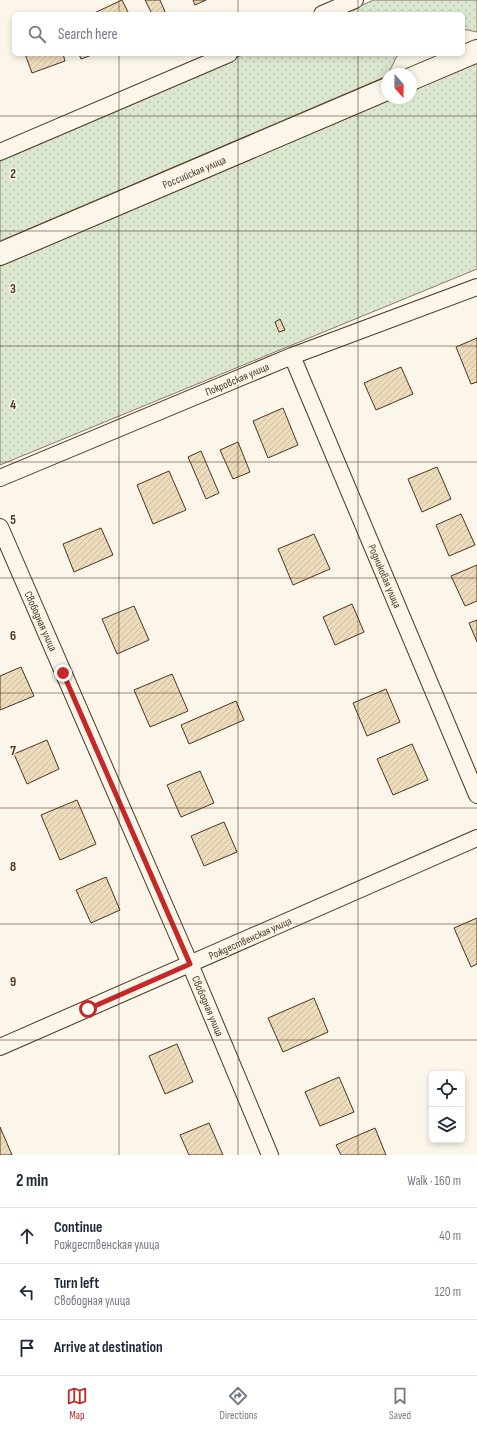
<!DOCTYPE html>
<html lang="en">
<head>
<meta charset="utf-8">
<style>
	:root { --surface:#fff; --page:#f2f2f3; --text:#1f2937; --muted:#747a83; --line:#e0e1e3; --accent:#c62828 }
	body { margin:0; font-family:"Sofia Sans Condensed",sans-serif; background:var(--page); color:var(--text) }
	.controls { position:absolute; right:12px; bottom:12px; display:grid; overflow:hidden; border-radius:6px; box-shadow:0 2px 6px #0003 }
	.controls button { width:36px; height:36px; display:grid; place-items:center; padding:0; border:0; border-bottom:1px solid var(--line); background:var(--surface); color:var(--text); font:20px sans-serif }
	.compass { position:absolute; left:381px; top:68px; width:36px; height:36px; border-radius:50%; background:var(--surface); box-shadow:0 2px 6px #0003; rotate:160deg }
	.stop { position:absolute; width:12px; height:12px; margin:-9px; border:3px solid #c62828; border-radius:50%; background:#fff }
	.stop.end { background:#c62828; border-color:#fff; box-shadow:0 1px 4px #0008 }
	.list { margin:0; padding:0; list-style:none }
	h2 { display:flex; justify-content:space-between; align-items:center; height:52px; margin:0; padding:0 16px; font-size:17px }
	h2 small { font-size:13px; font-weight:400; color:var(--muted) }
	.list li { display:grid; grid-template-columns:26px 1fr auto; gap:12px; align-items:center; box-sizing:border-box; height:56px; padding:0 16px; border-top:1px solid var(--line) }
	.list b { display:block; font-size:15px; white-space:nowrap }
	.list p { margin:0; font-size:13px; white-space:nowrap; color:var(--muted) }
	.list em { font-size:13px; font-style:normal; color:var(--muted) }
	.icon { flex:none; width:22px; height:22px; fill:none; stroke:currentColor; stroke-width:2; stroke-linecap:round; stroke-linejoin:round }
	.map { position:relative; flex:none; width:477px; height:1155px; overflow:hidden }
	.search { position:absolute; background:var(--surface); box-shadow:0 2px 6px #0003; left:12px; right:12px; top:12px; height:44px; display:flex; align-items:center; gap:10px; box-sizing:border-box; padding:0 14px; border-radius:6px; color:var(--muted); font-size:15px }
	.sheet { height:220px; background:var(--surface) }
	nav { display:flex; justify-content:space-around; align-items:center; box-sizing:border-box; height:56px; border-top:1px solid var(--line); background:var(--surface); font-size:11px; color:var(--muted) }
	nav a { display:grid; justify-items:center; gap:2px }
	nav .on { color:var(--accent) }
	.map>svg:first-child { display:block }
	.grass { fill:url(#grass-dots); stroke:#887966 }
	.building { fill:url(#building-hatch); stroke:#4a3520 }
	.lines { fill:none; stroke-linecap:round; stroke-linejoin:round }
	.minor-casing { stroke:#4a3520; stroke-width:18 }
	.secondary-casing { stroke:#4a3520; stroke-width:24 }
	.minor { stroke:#fbf6e9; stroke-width:16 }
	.secondary { stroke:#fbf6e9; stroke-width:22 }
	.route { stroke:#c62828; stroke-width:5 }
	.grid { fill:none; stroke:#4a3520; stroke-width:1; stroke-opacity:0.55 }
	.labels { text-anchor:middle; stroke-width:3; stroke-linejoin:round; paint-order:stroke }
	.street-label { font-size:11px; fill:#4a3520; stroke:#fbf6e9 }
	.grid-label { font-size:13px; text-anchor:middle; font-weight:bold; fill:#4a3520; stroke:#fbf6e9; stroke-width:3; stroke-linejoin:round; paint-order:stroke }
</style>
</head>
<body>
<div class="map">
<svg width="477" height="1155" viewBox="0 0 477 1155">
	<defs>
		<pattern id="grass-dots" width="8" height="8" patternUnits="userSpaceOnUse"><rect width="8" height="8" fill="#dce7d0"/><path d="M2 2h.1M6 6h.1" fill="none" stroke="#bec7b2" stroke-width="1.8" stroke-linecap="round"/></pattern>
		<pattern id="building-hatch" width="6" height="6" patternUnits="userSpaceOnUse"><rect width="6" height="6" fill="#ecdcbc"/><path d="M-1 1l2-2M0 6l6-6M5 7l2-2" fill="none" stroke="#ccbda1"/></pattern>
	</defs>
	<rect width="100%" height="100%" fill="#fbf6e9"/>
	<path class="grass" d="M374 0H477V32L463 29V14H340Z
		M245 54H398L387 76 0 241V157Z
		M477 62V269L0 465V266L392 98H411V90Z"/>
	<path class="building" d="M122 0 129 14H92Z
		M145 0H160L166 14H152Z
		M193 0H206L195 5Z
		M25 54H63L65 61 32 73Z
		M79 54H92V55L81 59Z
		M280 319 285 330 279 332 275 322Z
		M477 338V382L471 384 456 347Z
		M401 367 413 394 376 410 364 383Z
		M283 408 298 445 268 458 253 421Z
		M238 442 250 472 233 479 220 450Z
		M201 451 219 493 206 499 188 457Z
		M437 467 451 499 422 512 408 479Z
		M169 471 186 510 153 524 137 485Z
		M461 514 475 545 449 556 436 525Z
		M101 528 113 555 74 572 63 544Z
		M314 534 330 569 293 585 278 549Z
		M477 565V601L465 606 451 576Z
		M352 604 364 632 335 645 323 617Z
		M134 606 149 640 117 654 102 619Z
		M477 620V642L469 623Z
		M21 667 34 696 0 710V676Z
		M172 674 188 711 150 727 134 690Z
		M386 689 400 722 367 736 353 703Z
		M236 701 244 720 189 744 181 725Z
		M47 740 59 769 27 784 14 754Z
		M412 744 428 780 393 795 377 759Z
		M200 771 214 803 181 817 167 785Z
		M77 800 96 844 60 860 41 815Z
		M224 822 237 852 204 866 191 836Z
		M106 877 120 910 91 923 76 890Z
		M477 918V964L471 967 454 928Z
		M314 998 328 1032 283 1052 268 1018Z
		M177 1044 193 1082 165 1094 149 1056Z
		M339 1077 354 1112 320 1126 305 1092Z
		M209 1123 223 1155H189L180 1135Z
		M0 1127 12 1155H0Z
		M375 1128 386 1155H341L336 1145Z"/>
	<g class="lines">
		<defs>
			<path id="minor" d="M322 14 355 0
				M0 152 229 54
				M292 356 477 795
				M0 478 292 356 477 287
				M0 527 190 964 270 1155
				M0 1047 477 838"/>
			<path id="secondary" d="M411 79 477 51
				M0 254 387 89"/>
		</defs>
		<use href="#minor" class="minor-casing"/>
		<use href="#secondary" class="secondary-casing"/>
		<use href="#minor" class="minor"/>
		<use href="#secondary" class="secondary"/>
	</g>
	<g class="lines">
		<path class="route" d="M63 673 190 964 88 1009"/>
	</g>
	<path class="grid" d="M119 0V14M238 0V14M358 0V14M119 54V1155M238 54V1155M358 54V1155M0 116H477M0 231H477M0 346H477M0 462H477M0 578H477M0 693H477M0 808H477M0 924H477M0 1040H477"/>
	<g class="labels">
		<g class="street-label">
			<text transform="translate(194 172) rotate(-23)" y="4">Российская улица</text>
			<text transform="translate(237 379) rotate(-23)" y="4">Покровская улица</text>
			<text transform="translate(385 576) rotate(67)" y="4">Родниковая улица</text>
			<text transform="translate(41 621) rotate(66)" y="4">Свободная улица</text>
			<text transform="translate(250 938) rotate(-24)" y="4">Рождественская улица</text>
			<text transform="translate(208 1006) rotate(67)" y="4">Свободная улица</text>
		</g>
	</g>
	<g class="grid-label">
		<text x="13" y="178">2</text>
		<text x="13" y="293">3</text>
		<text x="13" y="409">4</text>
		<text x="13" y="524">5</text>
		<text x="13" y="640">6</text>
		<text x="13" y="755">7</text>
		<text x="13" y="871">8</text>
		<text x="13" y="986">9</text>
	</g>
</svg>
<div class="controls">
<button><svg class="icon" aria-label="locate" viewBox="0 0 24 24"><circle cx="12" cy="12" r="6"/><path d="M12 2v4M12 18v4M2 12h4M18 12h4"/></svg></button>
<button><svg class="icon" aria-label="layers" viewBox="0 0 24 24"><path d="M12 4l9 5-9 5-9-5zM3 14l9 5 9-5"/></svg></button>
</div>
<svg class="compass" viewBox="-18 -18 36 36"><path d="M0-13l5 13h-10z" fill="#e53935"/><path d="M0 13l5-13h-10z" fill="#747a83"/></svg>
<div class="stop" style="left:88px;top:1009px"></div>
<div class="stop end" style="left:63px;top:673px"></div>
<div class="search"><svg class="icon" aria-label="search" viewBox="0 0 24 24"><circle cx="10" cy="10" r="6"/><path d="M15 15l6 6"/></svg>Search here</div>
</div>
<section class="sheet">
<h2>2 min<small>Walk · 160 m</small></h2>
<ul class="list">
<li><svg class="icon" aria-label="ahead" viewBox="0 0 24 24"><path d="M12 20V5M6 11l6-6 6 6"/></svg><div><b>Continue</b><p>Рождественская улица</p></div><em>40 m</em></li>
<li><svg class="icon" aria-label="left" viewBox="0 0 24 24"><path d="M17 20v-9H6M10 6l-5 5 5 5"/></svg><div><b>Turn left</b><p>Свободная улица</p></div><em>120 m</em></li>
<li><svg class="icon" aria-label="arrive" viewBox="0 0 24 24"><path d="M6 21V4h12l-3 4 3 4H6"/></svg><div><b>Arrive at destination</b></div></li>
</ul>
</section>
<nav>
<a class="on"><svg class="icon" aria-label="map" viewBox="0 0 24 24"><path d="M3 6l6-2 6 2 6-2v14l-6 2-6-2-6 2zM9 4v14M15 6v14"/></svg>Map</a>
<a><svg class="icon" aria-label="directions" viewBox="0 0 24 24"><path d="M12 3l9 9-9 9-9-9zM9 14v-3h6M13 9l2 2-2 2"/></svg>Directions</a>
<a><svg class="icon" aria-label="saved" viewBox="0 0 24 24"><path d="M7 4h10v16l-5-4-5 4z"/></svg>Saved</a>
</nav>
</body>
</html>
